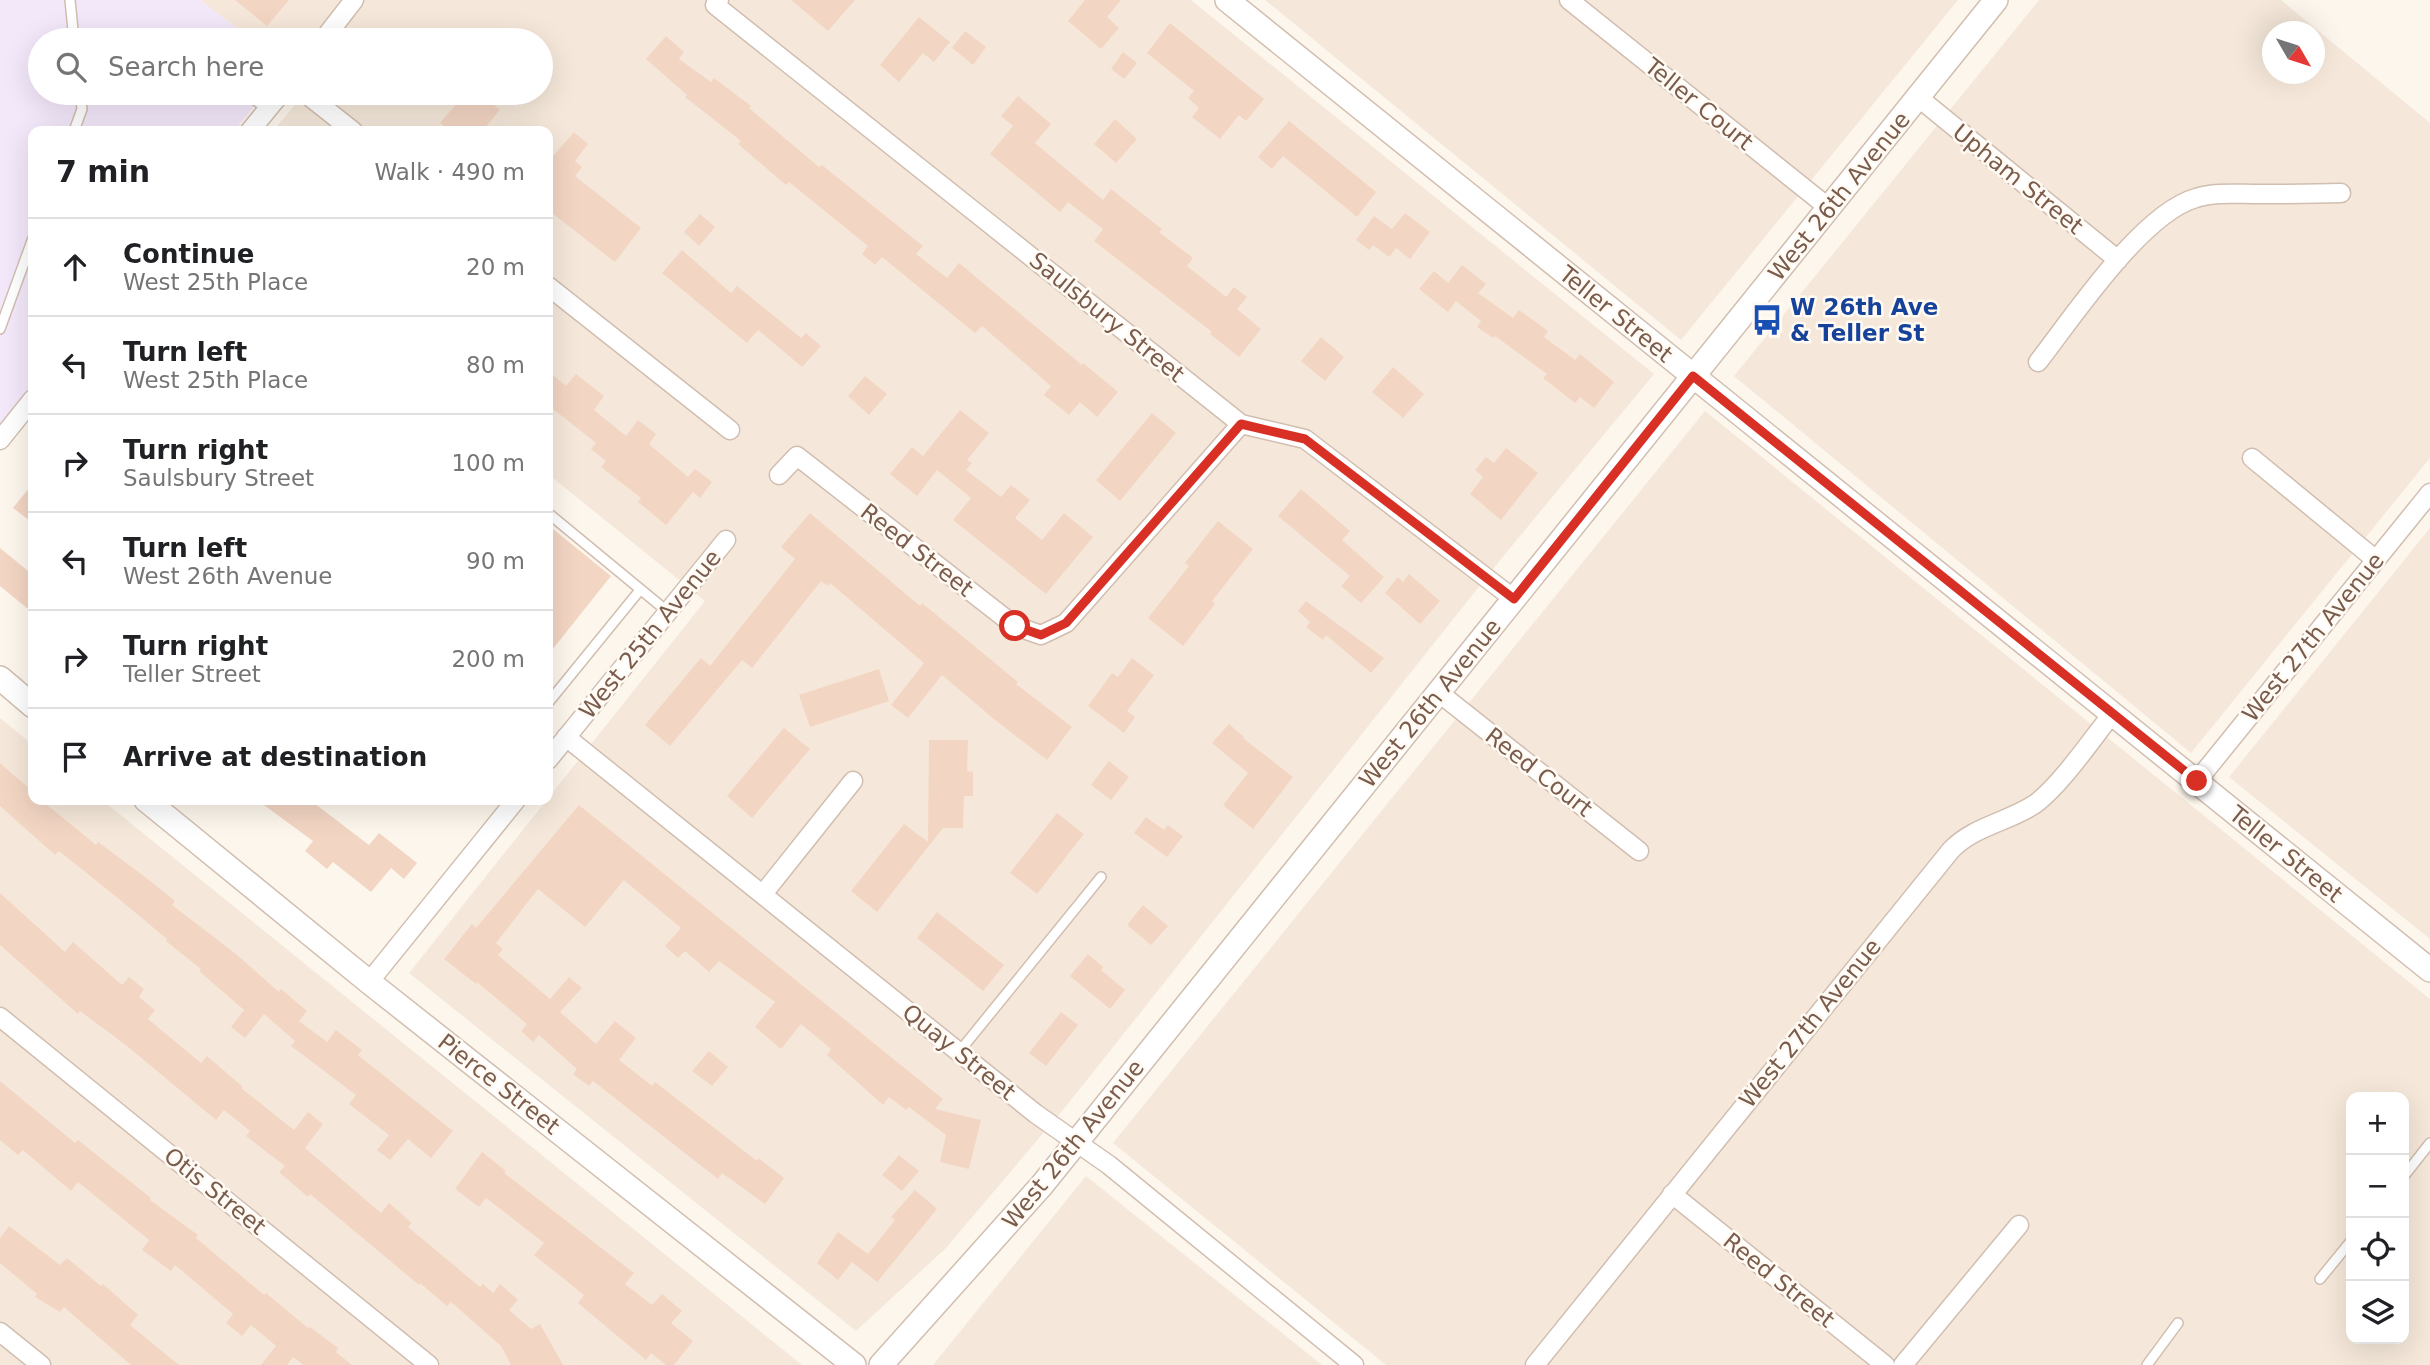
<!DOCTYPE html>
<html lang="en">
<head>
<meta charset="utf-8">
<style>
	:root { --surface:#fff; --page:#f2f2f2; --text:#202124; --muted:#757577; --line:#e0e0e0 }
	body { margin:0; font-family:"DejaVu Sans",sans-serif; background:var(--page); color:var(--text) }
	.controls { position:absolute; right:21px; bottom:21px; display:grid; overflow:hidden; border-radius:14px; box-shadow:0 7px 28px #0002 }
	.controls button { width:63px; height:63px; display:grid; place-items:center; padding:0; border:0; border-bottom:2px solid var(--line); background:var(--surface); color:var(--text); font:35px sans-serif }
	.compass { position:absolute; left:2262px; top:21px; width:63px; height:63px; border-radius:50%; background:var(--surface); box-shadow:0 7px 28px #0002; rotate:129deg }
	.stop { position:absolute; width:21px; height:21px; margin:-16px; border:5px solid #d93025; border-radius:50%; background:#fff }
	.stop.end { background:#d93025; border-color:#fff; box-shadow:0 2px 7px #0008 }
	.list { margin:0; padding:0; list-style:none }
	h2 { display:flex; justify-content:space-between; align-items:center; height:91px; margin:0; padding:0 28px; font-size:30px }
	h2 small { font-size:23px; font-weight:400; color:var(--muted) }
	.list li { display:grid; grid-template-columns:46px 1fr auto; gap:21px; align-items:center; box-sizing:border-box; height:98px; padding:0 28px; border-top:2px solid var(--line) }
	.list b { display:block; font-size:26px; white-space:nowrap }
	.list p { margin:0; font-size:23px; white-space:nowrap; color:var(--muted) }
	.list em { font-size:23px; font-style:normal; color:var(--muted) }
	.icon { flex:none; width:38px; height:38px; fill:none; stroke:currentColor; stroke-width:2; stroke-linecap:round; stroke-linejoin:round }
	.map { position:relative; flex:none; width:2430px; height:1365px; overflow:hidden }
	.search { position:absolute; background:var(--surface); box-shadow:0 7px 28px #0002; left:28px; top:28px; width:525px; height:77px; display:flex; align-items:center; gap:18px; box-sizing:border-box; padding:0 24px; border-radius:38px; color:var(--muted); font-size:26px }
	.panel { position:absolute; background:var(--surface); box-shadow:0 7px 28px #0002; left:28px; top:126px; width:525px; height:679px; border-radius:14px }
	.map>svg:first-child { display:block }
	.residential { fill:#f5e8da; fill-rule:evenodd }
	.education { fill:#f3e8fa }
	.building { fill:#f3d5c3 }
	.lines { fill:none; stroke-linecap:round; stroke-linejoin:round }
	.service-casing { stroke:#d1beb0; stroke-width:12 }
	.minor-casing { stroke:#d1beb0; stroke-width:21 }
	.tertiary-casing { stroke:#d1beb0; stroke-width:26 }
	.service { stroke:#fff; stroke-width:9 }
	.minor { stroke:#fff; stroke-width:18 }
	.tertiary { stroke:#fff; stroke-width:23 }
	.route { stroke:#d93025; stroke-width:9 }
	.labels { text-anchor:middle; stroke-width:5; stroke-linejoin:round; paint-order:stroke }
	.street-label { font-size:23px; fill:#7a5c4d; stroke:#fffaf3 }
	.transit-label { font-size:23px; font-weight:bold; fill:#164399; stroke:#fffaf3; text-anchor:start }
</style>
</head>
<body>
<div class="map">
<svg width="2430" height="1365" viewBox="0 0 2430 1365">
	<rect width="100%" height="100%" fill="#fdf6ec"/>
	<path class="residential" d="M200 0H1191L1654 374 1501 559 1067 1105 946 1248 856 1331 409 973 705 601 548 474V131H273L294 106 291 93H541V40H252Z
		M1265 0H1958L1681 340Z
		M2039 0H2281L2430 123V458L2191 753 1734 376ZM2272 32H2314V74H2272Z
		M1705 411 2430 999V1365H1386L1113 1143ZM2351 1097H2404V1339H2351Z
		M2430 528V939L2229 777Z
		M0 718 33 745V800H102L802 1365H0Z
		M1086 1176 1322 1365H933Z"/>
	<path class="education" d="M0 0H200L252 40H40V93H265L234 131H33V383L0 424Z"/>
	<path class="building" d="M235 0H289L267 26Z
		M791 0H855L828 31Z
		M1085 0H1121L1107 17 1119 28 1101 49 1068 21Z
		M919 17 950 42 934 62 923 53 899 82 880 65Z
		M1170 23 1264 99 1246 121 1239 115 1220 139 1192 117 1199 108 1188 98 1194 91 1147 53Z
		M965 31 986 47 973 65 952 48Z
		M666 36 684 52 679 59 711 82 714 78 751 106 749 108 819 167 822 165 923 246 916 254 947 278 959 263 1082 365 1083 363 1118 392 1097 417 1080 402 1069 415 1044 395 1051 386 982 326 975 333 882 257 875 265 862 254 868 246 789 182 786 185 738 144 741 141 685 97 687 95 646 59Z
		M1123 52 1137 63 1124 79 1111 69Z
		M466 93H480L500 110 482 131H450L440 123Z
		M1018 96 1051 124 1035 143 1103 200 1111 189 1162 229 1159 232 1193 258 1187 266 1226 297 1234 287 1247 297 1237 309 1261 329 1239 357 1210 334 1212 332 1094 241 1103 229 1068 202 1060 212 990 154 1013 126 1001 116Z
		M1115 119 1137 139 1116 163 1094 144Z
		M1289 121 1376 192 1357 217 1283 156 1272 169 1258 157Z
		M574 132 588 144 575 161 582 167 575 176 641 228 615 262 548 210V162Z
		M1405 213 1430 232 1410 259 1396 248 1389 257 1373 245 1369 250 1356 240 1374 216 1392 229Z
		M700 214 715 227 699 246 684 232Z
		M682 250 731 293 737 286 801 338 806 333 821 346 802 367 758 330 747 343 662 273Z
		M1462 265 1486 284 1478 293 1513 318 1519 310 1548 331 1544 337 1575 360 1580 354 1614 382 1594 408 1580 397 1575 403 1543 378 1547 374 1495 336 1493 338 1477 327 1481 321 1456 301 1448 312 1419 289 1434 271 1448 283Z
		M1321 337 1344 357 1325 381 1301 361Z
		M1393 367 1424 394 1403 418 1372 392Z
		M548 371 566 386 576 374 604 396 594 410 626 436 638 420 656 434 649 444 688 477 695 469 712 482 700 498 693 492 666 525 638 502 641 498 601 467 606 461 591 449 596 443 548 405Z
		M865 376 887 394 869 415 848 396Z
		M960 410 989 433 967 460 972 463 966 470 1001 497 1011 485 1030 500 1015 518 1042 540 1064 513 1093 537 1046 594 953 520 971 498 937 470 917 496 890 474 912 447 923 456Z
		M1152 413 1176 433 1120 501 1096 480Z
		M1506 448 1538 473 1501 520 1470 494 1483 477 1475 470 1486 457 1494 463Z
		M33 483V523L13 508Z
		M1301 489 1350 531 1342 540 1384 577 1361 603 1341 586 1350 576 1278 516Z
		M810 513 920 606 922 603 1018 682 1016 684 1072 727 1047 760 995 720 942 675 908 718 891 705 924 663 830 583 828 586 821 581 752 668 742 660 670 746 645 725 701 658 710 666 795 559 781 547Z
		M1218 521 1253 549 1212 601 1215 604 1183 646 1148 618 1189 566 1185 563Z
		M548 525 611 576 548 655Z
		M0 548 33 575V613L0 586Z
		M1409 574 1440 601 1420 624 1385 593 1398 577 1403 582Z
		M1306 601 1384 658 1371 673 1326 635 1323 640 1306 627 1310 622 1298 611Z
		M1132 658 1154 675 1127 711 1135 717 1124 733 1088 706 1112 673 1118 677Z
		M879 669 889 701 810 727 799 695Z
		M1229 724 1244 737 1243 738 1293 777 1253 829 1223 805 1248 773 1212 743Z
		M784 728 810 749 752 818 727 796Z
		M929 740H968L967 771 973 772V796H964L963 828H943L877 912 851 891 904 824 928 842Z
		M1109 761 1129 777 1111 800 1091 785Z
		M0 763 31 790 33 800H41L96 845 98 842 149 880 175 901 172 905 236 954 279 992 281 989 307 1011 299 1021 327 1042 336 1030 362 1050 358 1055 453 1131 431 1158 408 1139 390 1160 377 1150 389 1135 349 1104 356 1095 291 1046 295 1041 264 1014 245 1038 231 1027 244 1010 199 971 201 969 166 941 167 939 114 895 59 851 55 855 0 806Z
		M257 800H310L369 845 379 833 417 863 404 879 391 868 371 892 333 862 327 869 305 851 313 841Z
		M579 805 943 1099 935 1109 981 1120 969 1169 940 1162 946 1135 909 1107 906 1110 889 1097 883 1105 827 1055 831 1049 801 1024 781 1049 755 1027 775 1002 719 961 709 972 685 951 678 958 665 946 681 928 624 880 585 927 538 889 496 943 503 949 498 955 550 999 569 977 582 988 560 1012 596 1044 615 1021 636 1038 619 1060 652 1086 655 1082 757 1161 758 1158 784 1178 765 1204 722 1173 718 1179 593 1081 589 1086 573 1074 577 1069 539 1035 533 1042 521 1031 527 1024 477 982 476 984 444 959 472 924 476 928Z
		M1057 813 1084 834 1037 894 1010 873Z
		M1146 817 1164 830 1168 825 1183 836 1167 857 1134 833Z
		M0 893 65 952 73 942 122 985 129 977 144 989 139 997 155 1010 148 1019 201 1063 207 1056 243 1087 241 1088 294 1130 308 1112 323 1124 305 1148 381 1213 389 1203 412 1223 408 1227 480 1287 483 1284 493 1293 500 1284 518 1300 509 1310 531 1329 540 1324 563 1365H511L501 1346 451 1302 447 1306 420 1283 419 1285 310 1194 308 1197 279 1172 285 1166 246 1136 250 1131 224 1110 216 1120 127 1046 80 1011 78 1014 0 945Z
		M1143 905 1168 926 1151 945 1127 925Z
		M937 912 1004 965 983 991 917 938Z
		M1088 954 1103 967 1101 970 1125 990 1110 1009 1070 976Z
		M1061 1012 1078 1025 1046 1066 1029 1053Z
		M709 1051 728 1067 712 1086 692 1071Z
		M0 1081 75 1143 78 1140 151 1198 150 1200 198 1235 196 1238 264 1295 266 1293 308 1328 310 1327 338 1348 336 1352 352 1365H304L293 1357 287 1365H261L276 1346 251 1325 242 1336 226 1323 233 1314 175 1265 171 1271 142 1250 149 1240 78 1182 71 1191 23 1150 18 1155 0 1140Z
		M482 1152 506 1171 504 1173 634 1273 625 1284 652 1305 662 1294 682 1311 671 1323 693 1341 674 1365H666L651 1353 646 1360 578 1303 584 1295 534 1255 544 1243 486 1198 479 1207 455 1189Z
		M899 1155 919 1171 902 1191 882 1175Z
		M915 1190 937 1209 877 1282 852 1262 838 1280 817 1263 838 1232 868 1254 895 1220 891 1217Z
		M9 1226 60 1265 67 1258 101 1286 103 1284 138 1315 130 1325 179 1365H131L64 1307 60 1312 35 1297 37 1294 0 1263V1238Z"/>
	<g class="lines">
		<defs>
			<path id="service" d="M70 0 74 40
				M246 93 267 109
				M74 131 82 109 80 93
				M0 329 33 238
				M548 513 668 612
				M548 703 640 590
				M959 1052 1101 877
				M2404 1176 2430 1143
				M2320 1279 2351 1241
				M2147 1365 2178 1323"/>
			<path id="minor" d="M719 0 715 5 1241 424 1305 439 1514 599
				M1569 0 1829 208
				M323 40 354 0
				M305 93 353 131
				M1919 98 2118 260
				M250 131 281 93
				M548 286 730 430
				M2038 362C2073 317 2142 213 2196 198 2215 192 2236 194 2255 194 2284 194 2312 194 2341 193
				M0 440 33 399
				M2252 458 2376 560
				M779 475 797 456 1015 626 1041 635 1066 623 1241 424
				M1438 692 1639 851
				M566 737 1036 1114 1109 1165 1354 1365
				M548 760 726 540
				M2197 781 2430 493
				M763 894 853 781
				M369 982 516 800
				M0 1017 429 1365
				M1672 1194 1885 1365
				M0 1332 41 1365
				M1535 1365 1951 850C1974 826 2008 822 2035 804 2060 786 2092 739 2112 714
				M1903 1365 2019 1225"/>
			<path id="tertiary" d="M1227 0 2430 970
				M0 678 33 706
				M146 800 369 982 854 1365
				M881 1365 1042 1185 1996 0"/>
		</defs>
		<use href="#service" class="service-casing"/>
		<use href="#minor" class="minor-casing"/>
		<use href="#tertiary" class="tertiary-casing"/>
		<use href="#service" class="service"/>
		<use href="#minor" class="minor"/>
		<use href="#tertiary" class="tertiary"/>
	</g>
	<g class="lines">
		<path class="route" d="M1015 626 1041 635 1066 623 1241 424 1305 439 1514 599 1693 376 2197 781"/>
	</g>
	<defs>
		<symbol id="bus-bare" viewBox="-9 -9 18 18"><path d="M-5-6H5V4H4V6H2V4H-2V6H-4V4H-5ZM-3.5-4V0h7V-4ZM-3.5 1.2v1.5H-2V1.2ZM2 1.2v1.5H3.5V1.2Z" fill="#1a4fb4" stroke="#fffaf3" stroke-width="2.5" paint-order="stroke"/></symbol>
	</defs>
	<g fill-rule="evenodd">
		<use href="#bus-bare" x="1745" y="298" width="44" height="44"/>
	</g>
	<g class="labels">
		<g class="street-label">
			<text transform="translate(1699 104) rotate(39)" y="8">Teller Court</text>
			<text transform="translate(2018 179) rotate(39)" y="8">Upham Street</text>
			<text transform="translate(1839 196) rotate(-51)" y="8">West 26th Avenue</text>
			<text transform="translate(1616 314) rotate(39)" y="8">Teller Street</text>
			<text transform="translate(1107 317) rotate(39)" y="8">Saulsbury Street</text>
			<text transform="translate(917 550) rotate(38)" y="8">Reed Street</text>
			<text transform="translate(650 634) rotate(-51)" y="8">West 25th Avenue</text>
			<text transform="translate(2313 637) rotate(-51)" y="8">West 27th Avenue</text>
			<text transform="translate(1430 703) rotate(-51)" y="8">West 26th Avenue</text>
			<text transform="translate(1539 772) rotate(38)" y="8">Reed Court</text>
			<text transform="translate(2286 854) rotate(39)" y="8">Teller Street</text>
			<text transform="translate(1810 1023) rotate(-51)" y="8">West 27th Avenue</text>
			<text transform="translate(959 1052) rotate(39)" y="8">Quay Street</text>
			<text transform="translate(499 1084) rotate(38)" y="8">Pierce Street</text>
			<text transform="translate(1073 1144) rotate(-51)" y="8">West 26th Avenue</text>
			<text transform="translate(215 1191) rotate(39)" y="8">Otis Street</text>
			<text transform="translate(1779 1280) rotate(39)" y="8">Reed Street</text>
		</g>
		<g class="transit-label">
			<text x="1790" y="315">W 26th Ave<tspan x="1790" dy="26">&amp; Teller St</tspan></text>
		</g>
	</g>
</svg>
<div class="controls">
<button>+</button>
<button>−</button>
<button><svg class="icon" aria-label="locate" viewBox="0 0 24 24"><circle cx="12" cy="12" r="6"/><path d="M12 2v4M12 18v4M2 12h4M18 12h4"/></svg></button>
<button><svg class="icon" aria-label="layers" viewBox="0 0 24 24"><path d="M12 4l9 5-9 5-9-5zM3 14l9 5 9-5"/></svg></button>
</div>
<svg class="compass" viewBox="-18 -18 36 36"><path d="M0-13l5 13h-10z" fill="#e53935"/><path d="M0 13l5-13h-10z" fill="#757577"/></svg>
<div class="stop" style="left:1015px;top:626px"></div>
<div class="stop end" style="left:2197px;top:781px"></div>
<div class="search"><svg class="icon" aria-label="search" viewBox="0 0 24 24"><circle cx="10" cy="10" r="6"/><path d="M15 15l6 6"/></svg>Search here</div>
<section class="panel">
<h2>7 min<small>Walk · 490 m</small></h2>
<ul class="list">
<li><svg class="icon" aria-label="ahead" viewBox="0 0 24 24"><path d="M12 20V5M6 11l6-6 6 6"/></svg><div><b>Continue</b><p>West 25th Place</p></div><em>20 m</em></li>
<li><svg class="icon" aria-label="left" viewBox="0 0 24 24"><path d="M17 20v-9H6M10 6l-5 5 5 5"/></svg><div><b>Turn left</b><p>West 25th Place</p></div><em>80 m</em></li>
<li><svg class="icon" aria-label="right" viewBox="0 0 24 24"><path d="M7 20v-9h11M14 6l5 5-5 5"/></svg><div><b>Turn right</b><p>Saulsbury Street</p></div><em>100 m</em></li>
<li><svg class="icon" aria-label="left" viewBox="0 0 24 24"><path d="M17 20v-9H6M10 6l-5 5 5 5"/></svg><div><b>Turn left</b><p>West 26th Avenue</p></div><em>90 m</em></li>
<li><svg class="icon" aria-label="right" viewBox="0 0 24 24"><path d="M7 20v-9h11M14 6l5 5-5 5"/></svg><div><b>Turn right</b><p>Teller Street</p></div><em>200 m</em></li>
<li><svg class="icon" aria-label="arrive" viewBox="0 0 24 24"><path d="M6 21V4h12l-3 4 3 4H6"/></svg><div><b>Arrive at destination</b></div></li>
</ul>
</section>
</div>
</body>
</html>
